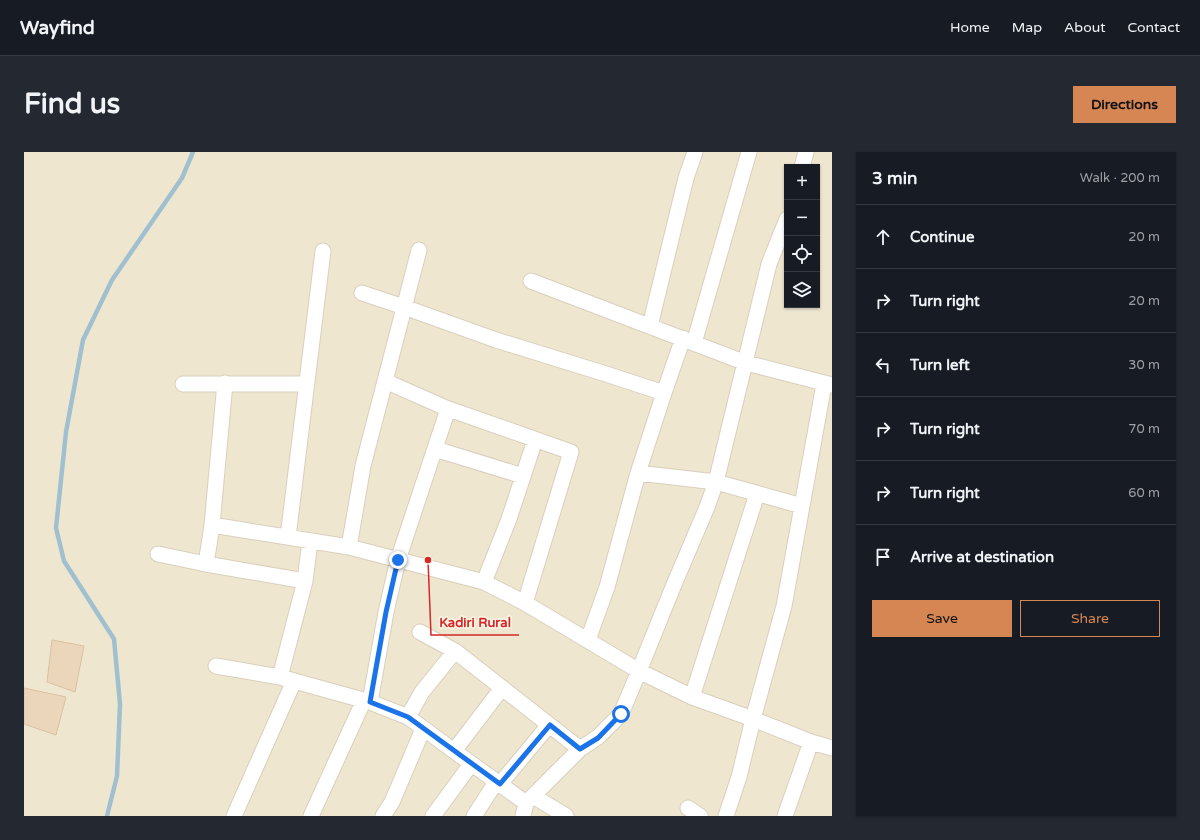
<!DOCTYPE html>
<html lang="en">
<head>
<meta charset="utf-8">
<style>
	:root { --surface:#171b24; --page:#242831; --text:#f1f3f6; --muted:#9ea1a6; --line:#363941; --accent:#d68653 }
	body { margin:0; font-family:"Varela Round",sans-serif; background:var(--page); color:var(--text) }
	.controls { position:absolute; right:12px; top:12px; display:grid; overflow:hidden; border-radius:0px; box-shadow:0 1px 3px #0004 }
	.controls button { width:36px; height:36px; display:grid; place-items:center; padding:0; border:0; border-bottom:1px solid var(--line); background:var(--surface); color:var(--text); font:20px sans-serif }
	.stop { position:absolute; width:12px; height:12px; margin:-9px; border:3px solid #1a73e8; border-radius:50%; background:#fff }
	.stop.end { background:#1a73e8; border-color:#fff; box-shadow:0 1px 4px #0008 }
	.list { margin:0; padding:0; list-style:none }
	h2 { display:flex; justify-content:space-between; align-items:center; height:52px; margin:0; padding:0 16px; font-size:17px }
	h2 small { font-size:13px; font-weight:400; color:var(--muted) }
	.list li { display:grid; grid-template-columns:26px 1fr auto; gap:12px; align-items:center; box-sizing:border-box; height:64px; padding:0 16px; border-top:1px solid var(--line) }
	.list b { display:block; font-size:15px; white-space:nowrap }
	.list em { font-size:13px; font-style:normal; color:var(--muted) }
	.actions { display:flex; gap:8px; padding:12px 16px }
	.actions a { flex:1; padding:9px 0; border:1px solid var(--accent); border-radius:0px; text-align:center; font-size:14px; color:var(--accent) }
	.actions .main { background:var(--accent); color:#111 }
	.icon { flex:none; width:22px; height:22px; fill:none; stroke:currentColor; stroke-width:2; stroke-linecap:round; stroke-linejoin:round }
	.map { position:relative; flex:none; width:808px; height:664px; overflow:hidden; border-radius:0px }
	header { display:flex; align-items:center; gap:24px; box-sizing:border-box; height:56px; padding:0 20px; background:var(--surface); border-bottom:1px solid var(--line) }
	header strong { font-size:19px }
	nav { display:flex; gap:22px; margin-inline-start:auto; font-size:14px }
	.intro { display:flex; align-items:center; justify-content:space-between; box-sizing:border-box; height:96px; padding:0 24px }
	h1 { margin:0; font-size:28px }
	.button { padding:10px 18px; border-radius:0px; background:var(--accent); color:#111; font-size:14px; font-weight:700 }
	main { display:flex; gap:24px; padding:0 24px }
	aside { flex:1; background:var(--surface); border-radius:0px; box-shadow:0 1px 3px #0004 }
	.map>svg:first-child { display:block }
	.residential { fill:#efe6d0; fill-rule:evenodd }
	.lines { fill:none; stroke-linecap:round; stroke-linejoin:round }
	.stream { stroke:#a0c0d0; stroke-width:4.5 }
	.building { fill:#ebd6bc; stroke:#dcc09e }
	.minor-casing { stroke:#d9cfbc; stroke-width:17 }
	.minor { stroke:#fff; stroke-width:15 }
	.route { stroke:#1a73e8; stroke-width:5 }
	.leader { fill:none; stroke:#d62828; stroke-width:1.5 }
	.callout-dot { fill:#d62828; stroke:#fcf7e6; stroke-width:1.5 }
	.callout-label { font-size:13px; text-anchor:middle; font-weight:bold; fill:#d62828; stroke:#fcf7e6; stroke-width:3; stroke-linejoin:round; paint-order:stroke }
</style>
</head>
<body>
<header>
<strong>Wayfind</strong>
<nav><a>Home</a><a>Map</a><a>About</a><a>Contact</a></nav>
</header>
<div class="intro"><h1>Find us</h1><a class="button">Directions</a></div>
<main>
<div class="map">
<svg width="808" height="664" viewBox="0 0 808 664">
	<rect width="100%" height="100%" fill="#f9f3e1"/>
	<path class="residential" d="M0 0H808V664H0ZM763 15H793V153H763Z"/>
	<g class="lines">
		<path class="stream" d="M83 664 93 624 96 552 90 487 40 409 32 376 42 280 59 188 88 128 158 26 169 0"/>
	</g>
	<path class="building" d="M28 488 60 494 51 540 23 530Z
		M0 536 42 545 32 583 0 572Z"/>
	<g class="lines">
		<defs>
			<path id="minor" d="M778 15 782 0
				M507 129 722 211 808 233
				M338 141 380 155 472 188 582 222 640 241
				M626 174 662 26 671 0
				M670 191 725 0
				M361 229 422 256 547 300 501 451
				M159 232H282
				M411 297 499 324
				M614 321 692 330 778 354
				M188 373 325 395 460 430 501 451 615 519 668 545 729 567 787 590 808 596
				M264 385 299 99
				M325 395 339 314 395 98
				M134 402 182 412 281 429
				M182 412 188 373 201 231
				M460 430 485 367 511 288
				M396 480 431 499 556 597
				M564 488 583 435 614 321 640 241 659 186
				M192 514 256 525 346 550 384 565 430 599 502 651
				M256 525 281 429 286 389
				M668 545 733 342
				M346 550 362 460 374 408 424 257
				M384 565 398 540 431 499
				M430 599 478 536
				M476 632 525 573
				M509 644 542 664
				M664 656 676 664
				M210 664 270 529
				M287 664 340 548
				M359 664 368 650 399 577
				M409 664 447 612
				M450 664 472 630
				M499 664 502 651 556 597 574 585 597 562 615 519 649 435 683 355 692 330 745 112 763 67
				M702 664 715 625 729 567 760 454 800 232
				M761 664 787 590"/>
		</defs>
		<use href="#minor" class="minor-casing"/>
		<use href="#minor" class="minor"/>
	</g>
	<g class="lines">
		<path class="route" d="M374 408 362 460 346 550 384 565 476 632 526 573 556 597 574 586 597 562"/>
	</g>
	<path class="leader" d="M404 408L407 483H495"/>
	<circle class="callout-dot" cx="404" cy="408" r="4"/>
	<g class="callout-label">
		<text x="451" y="475">Kadiri Rural</text>
	</g>
</svg>
<div class="controls">
<button>+</button>
<button>−</button>
<button><svg class="icon" aria-label="locate" viewBox="0 0 24 24"><circle cx="12" cy="12" r="6"/><path d="M12 2v4M12 18v4M2 12h4M18 12h4"/></svg></button>
<button><svg class="icon" aria-label="layers" viewBox="0 0 24 24"><path d="M12 4l9 5-9 5-9-5zM3 14l9 5 9-5"/></svg></button>
</div>
<div class="stop" style="left:597px;top:562px"></div>
<div class="stop end" style="left:374px;top:408px"></div>
</div>
<aside>
<h2>3 min<small>Walk · 200 m</small></h2>
<ul class="list">
<li><svg class="icon" aria-label="ahead" viewBox="0 0 24 24"><path d="M12 20V5M6 11l6-6 6 6"/></svg><div><b>Continue</b></div><em>20 m</em></li>
<li><svg class="icon" aria-label="right" viewBox="0 0 24 24"><path d="M7 20v-9h11M14 6l5 5-5 5"/></svg><div><b>Turn right</b></div><em>20 m</em></li>
<li><svg class="icon" aria-label="left" viewBox="0 0 24 24"><path d="M17 20v-9H6M10 6l-5 5 5 5"/></svg><div><b>Turn left</b></div><em>30 m</em></li>
<li><svg class="icon" aria-label="right" viewBox="0 0 24 24"><path d="M7 20v-9h11M14 6l5 5-5 5"/></svg><div><b>Turn right</b></div><em>70 m</em></li>
<li><svg class="icon" aria-label="right" viewBox="0 0 24 24"><path d="M7 20v-9h11M14 6l5 5-5 5"/></svg><div><b>Turn right</b></div><em>60 m</em></li>
<li><svg class="icon" aria-label="arrive" viewBox="0 0 24 24"><path d="M6 21V4h12l-3 4 3 4H6"/></svg><div><b>Arrive at destination</b></div></li>
</ul>
<div class="actions"><a class="main">Save</a><a>Share</a></div>
</aside>
</main>
</body>
</html>
